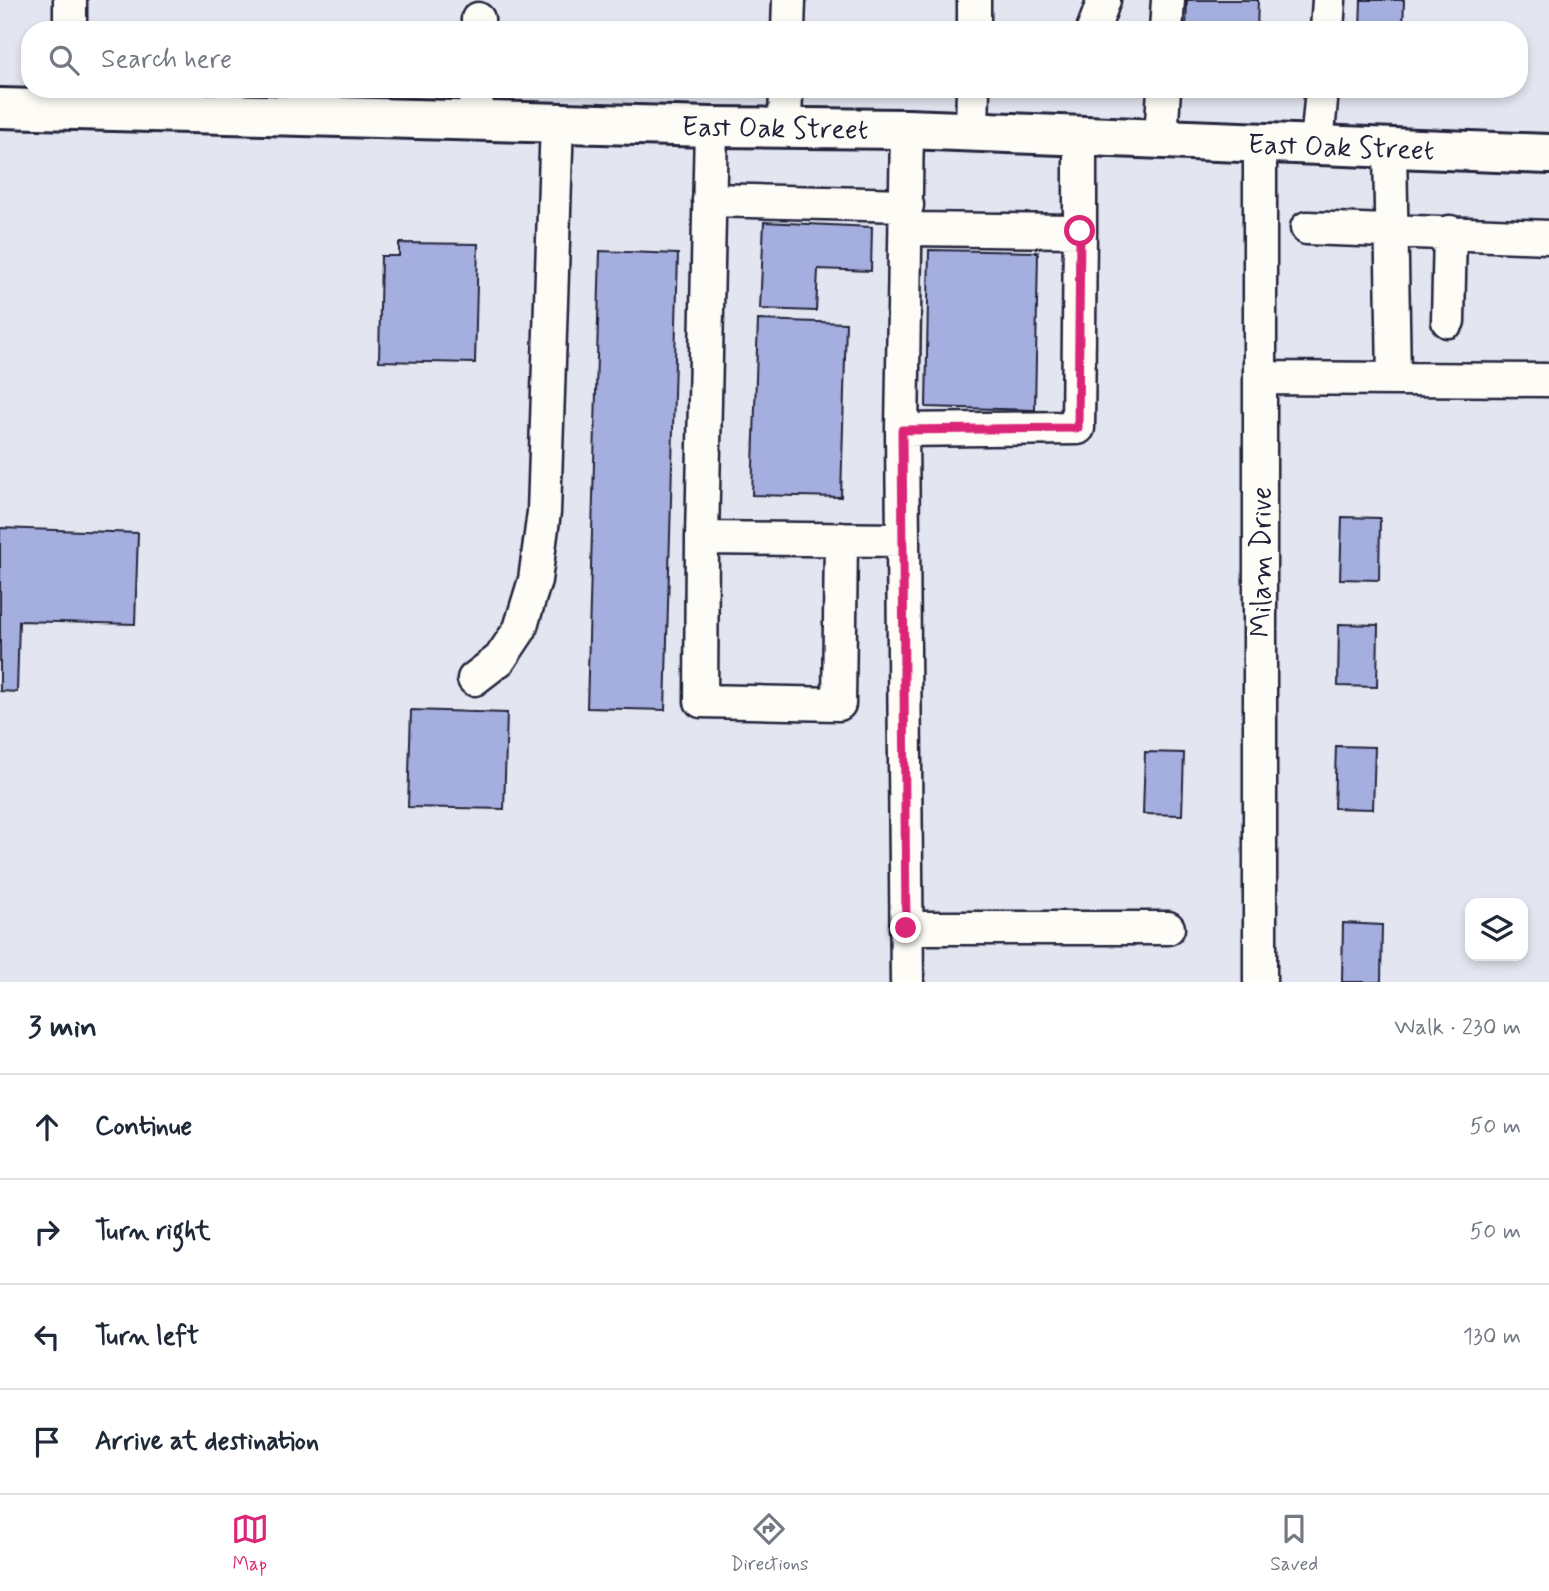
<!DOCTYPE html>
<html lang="en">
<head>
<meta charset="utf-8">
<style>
	:root { --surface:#fff; --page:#f2f2f3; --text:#1f2937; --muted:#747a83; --line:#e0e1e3; --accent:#db2777 }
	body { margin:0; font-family:Mynerve,sans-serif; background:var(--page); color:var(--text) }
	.controls { position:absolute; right:21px; bottom:21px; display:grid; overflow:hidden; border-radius:14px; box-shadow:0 4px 10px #0003 }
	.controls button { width:63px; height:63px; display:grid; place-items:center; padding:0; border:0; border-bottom:2px solid var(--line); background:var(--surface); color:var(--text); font:35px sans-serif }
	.stop { position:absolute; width:21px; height:21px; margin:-16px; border:5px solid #db2777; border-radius:50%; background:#fff }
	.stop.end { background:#db2777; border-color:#fff; box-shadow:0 2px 7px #0008 }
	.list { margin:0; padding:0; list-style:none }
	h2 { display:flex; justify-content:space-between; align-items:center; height:91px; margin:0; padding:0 28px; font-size:30px }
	h2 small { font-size:23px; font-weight:400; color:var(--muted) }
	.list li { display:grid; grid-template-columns:46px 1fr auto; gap:21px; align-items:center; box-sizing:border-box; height:105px; padding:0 28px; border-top:2px solid var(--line) }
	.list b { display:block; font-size:26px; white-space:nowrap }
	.list em { font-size:23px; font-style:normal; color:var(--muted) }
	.icon { flex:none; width:38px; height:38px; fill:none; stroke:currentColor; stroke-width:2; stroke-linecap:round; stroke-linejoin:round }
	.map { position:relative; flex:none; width:1549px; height:982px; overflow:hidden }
	.search { position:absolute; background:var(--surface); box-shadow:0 4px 10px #0003; left:21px; right:21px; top:21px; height:77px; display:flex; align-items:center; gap:18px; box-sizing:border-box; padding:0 24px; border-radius:28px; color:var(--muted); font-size:26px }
	.sheet { height:511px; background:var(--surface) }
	nav { display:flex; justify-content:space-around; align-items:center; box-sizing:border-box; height:98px; border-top:2px solid var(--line); background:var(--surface); font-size:19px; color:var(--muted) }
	nav a { display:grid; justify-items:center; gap:4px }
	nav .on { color:var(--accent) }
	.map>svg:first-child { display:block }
	.building { fill:#a5afdf; stroke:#22223b; stroke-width:2 }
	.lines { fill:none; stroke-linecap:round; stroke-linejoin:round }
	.minor-casing { stroke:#22223b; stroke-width:37 }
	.highway-casing { stroke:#22223b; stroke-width:44 }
	.minor { stroke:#fdfcf7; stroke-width:32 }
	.highway { stroke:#fdfcf7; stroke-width:38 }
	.route { stroke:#db2777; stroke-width:9 }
	.labels { text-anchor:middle; stroke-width:6; stroke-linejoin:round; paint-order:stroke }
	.street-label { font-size:28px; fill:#22223b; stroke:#fdfcf7 }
</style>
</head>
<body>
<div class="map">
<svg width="1549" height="982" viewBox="0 0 1549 982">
	<rect width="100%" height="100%" fill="#e3e5f0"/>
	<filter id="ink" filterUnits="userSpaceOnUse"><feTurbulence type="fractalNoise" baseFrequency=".0143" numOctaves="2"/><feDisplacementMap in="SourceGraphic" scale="14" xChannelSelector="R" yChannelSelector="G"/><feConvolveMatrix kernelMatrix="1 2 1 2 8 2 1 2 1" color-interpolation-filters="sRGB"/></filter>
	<g filter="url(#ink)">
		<path class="building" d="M1187 0H1258L1257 30H1186Z
			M1361 0H1404L1403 30H1360Z
			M764 222 872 227 871 271 818 269 816 311 760 309Z
			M399 243 478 244 475 363 379 361 381 256H399Z
			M929 250 1038 252 1035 410 926 407Z
			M600 251 678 254 665 710 587 708Z
			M758 320 846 323 841 497 752 495Z
			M1342 517 1380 518 1379 580 1340 579Z
			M0 528 138 533 135 624 19 621 17 692 0 691Z
			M1339 624 1378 625 1377 687 1338 686Z
			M411 710 507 713 504 809 408 807Z
			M1336 746 1375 747 1373 809 1334 808Z
			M1145 752 1184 753 1182 815 1143 814Z
			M1343 923 1382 925 1381 982H1342Z"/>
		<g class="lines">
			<defs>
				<path id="minor" d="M70 0V30
					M478 30V19
					M788 30 789 0
					M974 30V0
					M1093 30 1104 0
					M1166 30 1168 0
					M1327 30 1329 0
					M476 119 477 89
					M711 127 702 538 902 540
					M785 127 786 89
					M972 132 973 89
					M1080 136V231
					M1161 139 1164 89
					M1317 145 1322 89
					M1390 148 1394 378
					M709 200 907 205
					M1307 228 1549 237
					M1448 321 1450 232
					M1260 378 1549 380
					M902 430 1078 428 1080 231 907 229
					M702 538 701 701 839 704 841 539
					M474 679 500 659 520 629 535 580 544 512 557 121
					M906 928H1168
					M907 982 902 430 907 129
					M1260 982V142"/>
				<path id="highway" d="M0 108 711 127 907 129 1549 154"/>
			</defs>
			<use href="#minor" class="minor-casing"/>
			<use href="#highway" class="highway-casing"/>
			<use href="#minor" class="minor"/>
			<use href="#highway" class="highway"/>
		</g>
	</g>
	<g class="lines" filter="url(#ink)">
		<path class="route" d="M906 928 902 430 1078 428 1080 231"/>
	</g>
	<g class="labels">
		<g class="street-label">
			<text transform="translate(775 127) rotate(1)" y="10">East Oak Street</text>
			<text transform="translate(1341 146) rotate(2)" y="10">East Oak Street</text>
			<text transform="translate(1260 562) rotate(-90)" y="10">Milam Drive</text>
		</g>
	</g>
</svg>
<div class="controls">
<button><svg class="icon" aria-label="layers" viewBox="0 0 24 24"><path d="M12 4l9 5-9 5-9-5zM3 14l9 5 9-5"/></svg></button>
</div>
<div class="stop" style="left:1080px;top:231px"></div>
<div class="stop end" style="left:906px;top:928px"></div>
<div class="search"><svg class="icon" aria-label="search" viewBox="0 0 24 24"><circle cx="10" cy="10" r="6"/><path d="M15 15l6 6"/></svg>Search here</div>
</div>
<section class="sheet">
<h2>3 min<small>Walk · 230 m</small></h2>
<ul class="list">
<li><svg class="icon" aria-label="ahead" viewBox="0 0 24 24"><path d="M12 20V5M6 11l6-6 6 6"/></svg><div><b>Continue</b></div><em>50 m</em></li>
<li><svg class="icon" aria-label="right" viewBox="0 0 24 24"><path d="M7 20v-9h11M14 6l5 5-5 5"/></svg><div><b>Turn right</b></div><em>50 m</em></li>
<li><svg class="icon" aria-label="left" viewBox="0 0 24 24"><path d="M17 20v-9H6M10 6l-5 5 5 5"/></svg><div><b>Turn left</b></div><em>130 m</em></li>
<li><svg class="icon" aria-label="arrive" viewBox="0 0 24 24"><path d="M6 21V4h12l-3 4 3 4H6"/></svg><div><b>Arrive at destination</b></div></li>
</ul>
</section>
<nav>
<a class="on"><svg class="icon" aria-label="map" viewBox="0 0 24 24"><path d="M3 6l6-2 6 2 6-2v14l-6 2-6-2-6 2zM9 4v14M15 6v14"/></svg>Map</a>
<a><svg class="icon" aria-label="directions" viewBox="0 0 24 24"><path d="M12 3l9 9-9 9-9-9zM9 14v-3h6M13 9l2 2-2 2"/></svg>Directions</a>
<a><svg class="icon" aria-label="saved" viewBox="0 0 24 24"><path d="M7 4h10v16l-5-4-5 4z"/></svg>Saved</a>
</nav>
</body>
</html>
